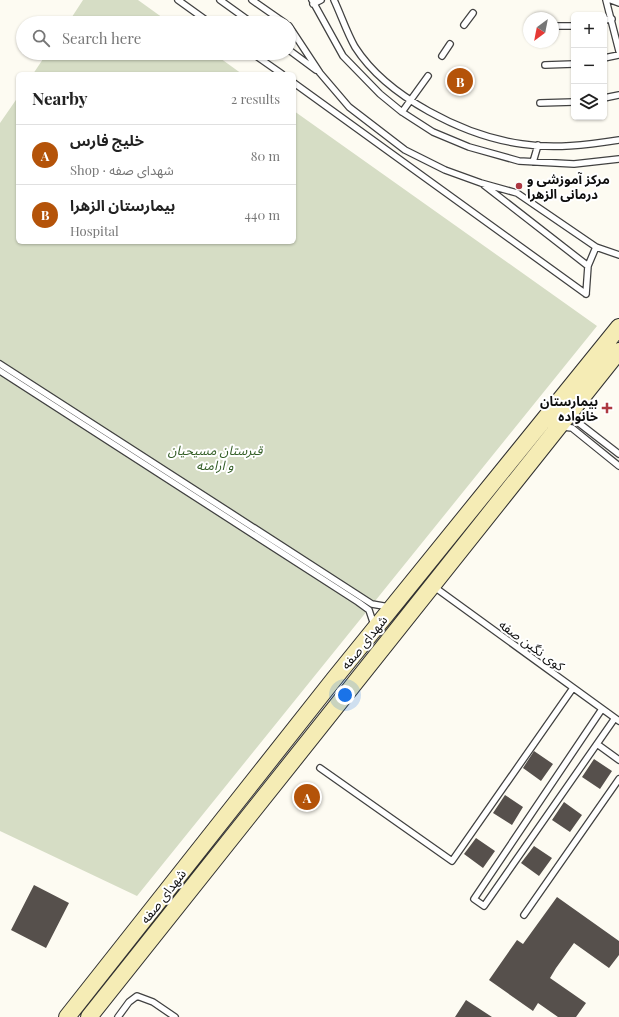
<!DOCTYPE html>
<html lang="en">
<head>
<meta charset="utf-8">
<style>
	:root { --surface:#fff; --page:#f6f6f6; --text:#222; --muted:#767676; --line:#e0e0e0; --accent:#b45309 }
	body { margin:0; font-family:"Playfair Display","Noto Sans Arabic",serif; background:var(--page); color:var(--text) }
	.controls { position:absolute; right:12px; top:12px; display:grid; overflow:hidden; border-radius:6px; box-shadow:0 1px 3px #0004 }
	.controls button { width:36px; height:36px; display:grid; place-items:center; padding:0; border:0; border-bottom:1px solid var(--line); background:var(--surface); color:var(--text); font:20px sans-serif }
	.compass { position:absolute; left:523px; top:12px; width:36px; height:36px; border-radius:50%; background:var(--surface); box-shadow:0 1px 3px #0004; rotate:212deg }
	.you { position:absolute; left:345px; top:695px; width:14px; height:14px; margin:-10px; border:3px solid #fff; border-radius:50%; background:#1a73e8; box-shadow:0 0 0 6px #1a73e833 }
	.badge { display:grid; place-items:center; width:26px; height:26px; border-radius:50%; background:var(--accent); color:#fff; font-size:13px; font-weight:700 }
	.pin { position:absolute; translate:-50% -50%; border:2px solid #fff; box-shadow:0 1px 4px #0006 }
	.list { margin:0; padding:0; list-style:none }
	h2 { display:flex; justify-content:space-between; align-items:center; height:52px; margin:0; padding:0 16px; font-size:17px }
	h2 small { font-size:13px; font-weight:400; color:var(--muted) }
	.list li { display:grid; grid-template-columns:26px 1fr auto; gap:12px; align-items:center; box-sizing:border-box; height:60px; padding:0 16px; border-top:1px solid var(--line) }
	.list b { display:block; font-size:15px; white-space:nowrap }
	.list p { margin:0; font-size:13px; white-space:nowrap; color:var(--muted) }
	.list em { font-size:13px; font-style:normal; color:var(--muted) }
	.icon { flex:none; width:22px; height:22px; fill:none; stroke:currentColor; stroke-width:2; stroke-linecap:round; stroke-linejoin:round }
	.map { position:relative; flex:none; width:619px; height:1017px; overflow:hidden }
	.search { position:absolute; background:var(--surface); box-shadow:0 1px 3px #0004; left:16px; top:16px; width:280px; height:44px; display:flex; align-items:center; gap:10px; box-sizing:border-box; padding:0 14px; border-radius:22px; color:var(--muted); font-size:15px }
	.panel { position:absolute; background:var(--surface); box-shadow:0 1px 3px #0004; left:16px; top:72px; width:280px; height:172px; border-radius:6px }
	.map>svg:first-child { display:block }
	.cemetery { fill:#d6ddc5 }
	.building { fill:#56504c }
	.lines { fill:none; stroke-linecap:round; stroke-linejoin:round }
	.lane-casing { stroke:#414141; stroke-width:8 }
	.secondary-casing { stroke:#303030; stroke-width:18 }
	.lane { stroke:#fff; stroke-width:5.5 }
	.secondary { stroke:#f5ecb5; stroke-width:16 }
	.poi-dot { fill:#ad3841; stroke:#fff; stroke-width:1.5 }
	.labels { text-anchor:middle; stroke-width:4; stroke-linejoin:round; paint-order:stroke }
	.poi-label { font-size:13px; font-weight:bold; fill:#0e0e0e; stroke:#fff; text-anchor:start }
	.park-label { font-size:13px; font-style:italic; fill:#345e27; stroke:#fff }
	.street-label { font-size:13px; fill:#0e0e0e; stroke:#fff }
</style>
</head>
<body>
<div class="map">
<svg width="619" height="1017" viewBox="0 0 619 1017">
	<rect width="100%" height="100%" fill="#fdfbf2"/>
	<path class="cemetery" d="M83 0H138L170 23H68Z
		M47 53H213L242 74H33Z
		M18 97V242H294V111L597 326 137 896 0 831V123Z"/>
	<path class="building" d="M534 751 553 764 541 781 523 768Z
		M594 759 612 771 600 789 582 777Z
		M505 795 523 807 512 825 493 813Z
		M564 802 582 815 570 832 552 820Z
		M476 838 495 851 483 868 464 854Z
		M534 846 552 858 539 876 521 863Z
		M34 885 69 903 46 948 11 930Z
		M557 897 619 941V955L609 968 574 943 556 968 550 978 586 1003 576 1017H558L538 1003 533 1011 489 980 517 940 523 944Z
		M466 1000 492 1017H455Z"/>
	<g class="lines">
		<defs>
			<path id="lane" d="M178 0 210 23
				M220 0 252 23
				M252 0 285 23
				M312 0 343 56 380 94 402 112 433 132 469 147 519 161 574 164 619 159
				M334 0C341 15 347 33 355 47 387 97 464 136 522 144 554 149 587 145 619 140
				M606 0 619 51
				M611 0 619 3
				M313 4 321 0
				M604 20 612 19
				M464 25 473 13
				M289 26 320 73 349 107 405 150 445 170 481 183 517 193 596 247 619 255
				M553 26H574
				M289 50 316 70
				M252 53 282 74
				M442 56 450 44
				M604 58 619 55
				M545 65 574 64
				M294 83 586 294
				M604 98 619 95
				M540 103 574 102
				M402 112 428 76
				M533 162 538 145
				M484 185 588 266
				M586 294 588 266 596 247
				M0 364 372 604 389 607
				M0 371 358 602 369 610 374 625
				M573 412 575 420 619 454
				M563 427 572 428 619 466
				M433 586 619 721
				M602 709 474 899 484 906 615 718
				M597 744 619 760
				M320 768 452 861 573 688
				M524 915 619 779
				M118 1017 129 1002 137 996 153 1002 175 1017"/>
			<path id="secondary" d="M67 1017 334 679 619 327
				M89 1017 619 351"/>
		</defs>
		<use href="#lane" class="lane-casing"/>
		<use href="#secondary" class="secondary-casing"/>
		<use href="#lane" class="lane"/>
		<use href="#secondary" class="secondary"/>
	</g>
	<g class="poi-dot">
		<circle cx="519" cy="186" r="4"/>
		<path d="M605 402h4v4h4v4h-4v4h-4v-4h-4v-4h4z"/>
	</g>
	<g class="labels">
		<g class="poi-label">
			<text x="527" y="184">مرکز آموزشی و<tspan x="527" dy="15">درمانی الزهرا</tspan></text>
			<text x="598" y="406" text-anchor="end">بیمارستان<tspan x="598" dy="15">خانواده</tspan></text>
		</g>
		<g class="park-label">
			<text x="215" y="455">قبرستان مسیحیان<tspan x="215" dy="15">و ارامنه</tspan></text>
		</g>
		<g class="street-label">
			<text transform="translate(364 642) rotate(-51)" y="5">شهدای صفه</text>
			<text transform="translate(532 645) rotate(36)" y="5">کوی نگین صفه</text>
			<text transform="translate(163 896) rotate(-52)" y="5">شهدای صفه</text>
		</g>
	</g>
</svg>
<div class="controls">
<button>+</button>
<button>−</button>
<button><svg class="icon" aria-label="layers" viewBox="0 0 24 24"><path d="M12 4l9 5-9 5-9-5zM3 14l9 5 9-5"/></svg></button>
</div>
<svg class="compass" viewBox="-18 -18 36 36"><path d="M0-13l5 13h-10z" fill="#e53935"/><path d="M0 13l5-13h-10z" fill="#767676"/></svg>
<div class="you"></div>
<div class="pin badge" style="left:307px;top:797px">A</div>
<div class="pin badge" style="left:460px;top:81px">B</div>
<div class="search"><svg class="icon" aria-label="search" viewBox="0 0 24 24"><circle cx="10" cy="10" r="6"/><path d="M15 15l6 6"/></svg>Search here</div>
<section class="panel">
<h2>Nearby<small>2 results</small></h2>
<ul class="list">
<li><span class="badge">A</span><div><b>خلیج فارس</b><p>Shop · شهدای صفه</p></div><em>80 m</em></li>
<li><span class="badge">B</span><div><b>بیمارستان الزهرا</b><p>Hospital</p></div><em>440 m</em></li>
</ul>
</section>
</div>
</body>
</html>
